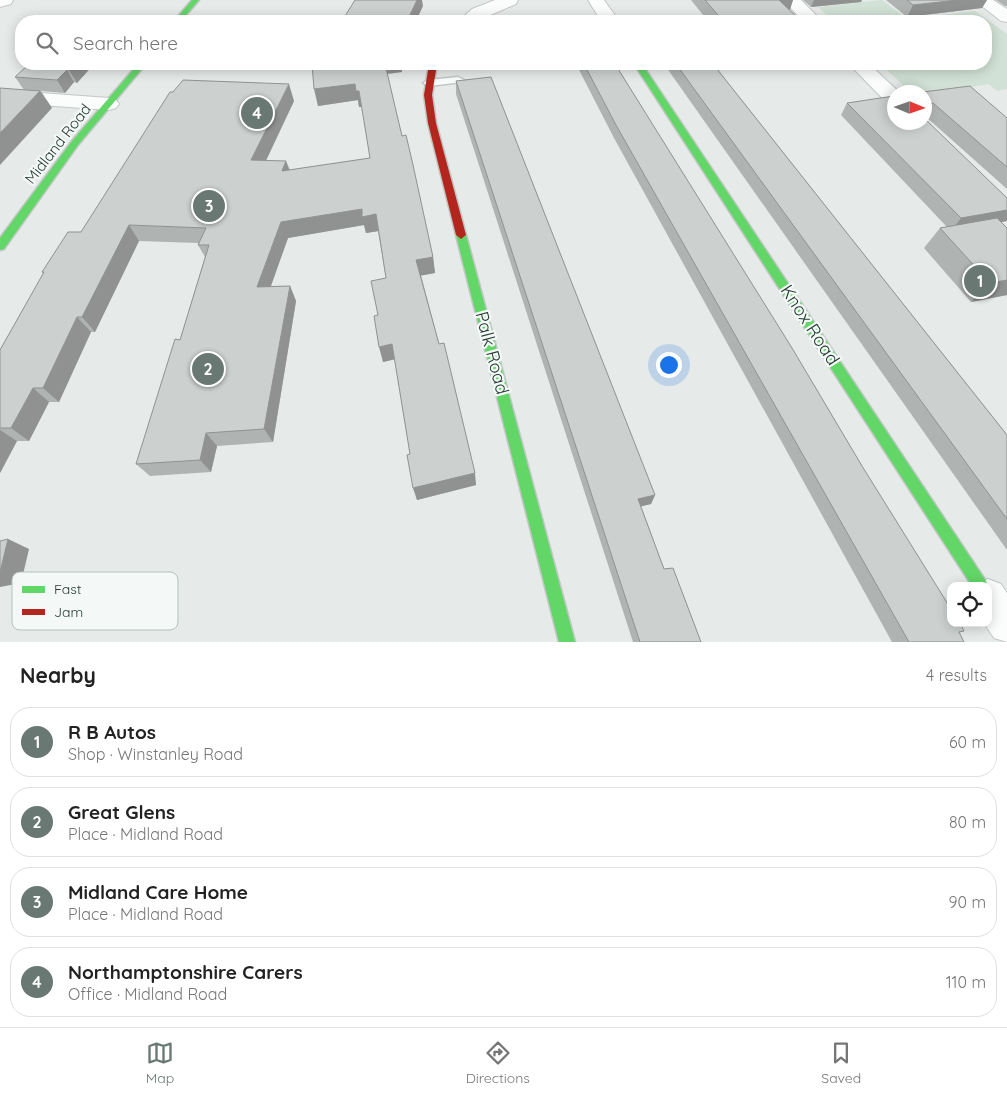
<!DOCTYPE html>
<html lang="en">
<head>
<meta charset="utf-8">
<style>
	:root { --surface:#fff; --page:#f2f2f2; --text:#222; --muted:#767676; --line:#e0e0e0; --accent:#697873 }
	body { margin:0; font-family:Quicksand,sans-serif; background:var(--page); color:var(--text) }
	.controls { position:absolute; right:15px; bottom:15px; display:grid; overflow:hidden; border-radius:10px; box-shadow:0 2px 12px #0003 }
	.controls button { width:45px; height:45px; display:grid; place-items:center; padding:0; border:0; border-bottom:1px solid var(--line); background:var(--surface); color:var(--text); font:25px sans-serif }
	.compass { position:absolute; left:887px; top:85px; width:45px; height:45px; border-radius:50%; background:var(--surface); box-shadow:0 2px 12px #0003; rotate:92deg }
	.you { position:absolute; left:668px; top:364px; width:18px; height:18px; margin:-12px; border:4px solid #fff; border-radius:50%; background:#1a73e8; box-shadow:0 0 0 8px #1a73e833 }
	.badge { display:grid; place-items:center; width:32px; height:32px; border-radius:50%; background:var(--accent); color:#fff; font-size:16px; font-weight:700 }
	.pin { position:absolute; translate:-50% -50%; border:2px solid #fff; box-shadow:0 1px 5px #0006 }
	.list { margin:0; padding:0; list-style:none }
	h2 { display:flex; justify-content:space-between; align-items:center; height:65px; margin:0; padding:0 20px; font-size:21px }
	h2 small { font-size:16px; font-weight:400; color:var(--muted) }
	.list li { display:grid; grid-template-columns:32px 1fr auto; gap:15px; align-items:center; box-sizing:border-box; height:70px; margin:0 10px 10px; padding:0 10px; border:1px solid var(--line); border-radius:20px }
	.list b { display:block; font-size:19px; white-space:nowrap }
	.list p { margin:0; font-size:16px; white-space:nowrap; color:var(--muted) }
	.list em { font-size:16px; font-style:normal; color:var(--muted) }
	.icon { flex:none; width:28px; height:28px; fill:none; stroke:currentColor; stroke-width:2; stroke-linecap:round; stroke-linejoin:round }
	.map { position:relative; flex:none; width:1007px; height:642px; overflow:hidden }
	.search { position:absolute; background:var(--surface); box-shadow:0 2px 12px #0003; left:15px; right:15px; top:15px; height:55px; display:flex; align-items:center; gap:12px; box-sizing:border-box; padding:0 18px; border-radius:20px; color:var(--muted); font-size:19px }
	.sheet { height:385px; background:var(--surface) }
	nav { display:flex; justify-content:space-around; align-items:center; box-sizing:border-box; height:70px; border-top:1px solid var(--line); background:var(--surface); font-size:14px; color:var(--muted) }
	nav a { display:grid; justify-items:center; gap:2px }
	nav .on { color:var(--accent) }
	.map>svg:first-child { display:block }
	.green { fill:#d1e1d5 }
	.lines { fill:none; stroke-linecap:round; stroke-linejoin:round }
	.lane-casing { stroke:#c3c7c5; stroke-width:3 }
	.street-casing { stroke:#c3c7c5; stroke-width:2 }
	.fast-casing { stroke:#c1c7c5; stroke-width:3 }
	.jam-casing { stroke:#c1c7c5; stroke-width:3 }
	.lane { fill:#fbfcfc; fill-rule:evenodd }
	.street { fill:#fbfcfc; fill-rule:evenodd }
	.fast { fill:#63d668; fill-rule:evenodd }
	.jam { fill:#b3261e; fill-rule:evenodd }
	.wall { fill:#afb4b2 }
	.shaded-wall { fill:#8f9291 }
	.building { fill:#ccd1cf; stroke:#8f9291 }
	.labels { text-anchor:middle; stroke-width:4.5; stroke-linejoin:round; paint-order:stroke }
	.far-street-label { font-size:15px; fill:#253b34; stroke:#f4f8f6 }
	.street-label { font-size:18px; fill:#253b34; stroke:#f4f8f6 }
	.key { fill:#f4f8f6; stroke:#b6bfbc; stroke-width:1 }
	.key-label { font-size:14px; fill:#253b34 }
</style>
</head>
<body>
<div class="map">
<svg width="1007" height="642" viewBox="0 0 1007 642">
	<rect width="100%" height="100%" fill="#e6eae8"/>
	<path class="green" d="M882 0 907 19 975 11 1007 34V89L997 91 989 84 925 94 911 92 880 64H986V21H833L818 7Z"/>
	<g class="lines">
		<defs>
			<path id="lane" d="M458 77 464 80 462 82 429 86 423 83 429 80Z"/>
			<path id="street" d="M0 0H13L11 4 0 7Z
				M495 0H518L516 4C496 12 480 22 459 21L472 9Z
				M588 0H604L619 21H601Z
				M783 0H801L822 21H803Z
				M974 0H993L1007 9V22L1001 21Z
				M849 64H869L899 92H894V105L887 103Z
				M0 90 109 98 116 100 119 104 116 108 109 110 0 102Z
				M988 579 1001 584 1007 593V642L994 638 984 623H988V586H974Z"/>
			<path id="fast" d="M192 0H199L181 21H174Z
				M138 64H146L78 145 4 249 0 250V238L72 141Z
				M634 64H642L986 581 988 586H972Z
				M461 231 466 235 575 642H559L456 235Z"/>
			<path id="jam" d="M429 64H437L432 95 436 123 466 235 461 239 456 235 428 123 424 95Z"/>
		</defs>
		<use href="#lane" class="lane-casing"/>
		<use href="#street" class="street-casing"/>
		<use href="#fast" class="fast-casing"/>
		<use href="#jam" class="jam-casing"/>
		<use href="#lane" class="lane"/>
		<use href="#street" class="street"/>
		<use href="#fast" class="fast"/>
		<use href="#jam" class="jam"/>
	</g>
	<path class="wall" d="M691 0H793L789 10 801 21H708Z
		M803 0H862L861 2 811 7Z
		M886 0H987L982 8 907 17Z
		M996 0H1007V6H1005Z
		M29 64H94L77 83 74 82 65 93 41 91 52 108 24 90 15 77Z
		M312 64H401L402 72 387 74 402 136 433 257 435 273 421 275 476 485 417 500 410 454 395 359 383 362 378 315 386 278 378 231 366 233 364 225 288 238 270 287 290 286 296 301 273 442 217 446 211 472 150 476 136 464 180 340 205 257 198 245V243L139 241 95 332H91L59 402H49L29 441H17L0 473V350L43 274 42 272 81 232 294 101 266 161H286L290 170 370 158 362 107H359L358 100 318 106Z
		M576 64H615L964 642H892L614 138Z
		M664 64H713L1007 435V550Z
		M456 81 655 495 651 504 641 506 664 569 701 642H633L456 94Z
		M924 92 1007 118V189L925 116H924Z
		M847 103 1007 198V221L1001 222 1007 228V295L971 302 924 248 940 228 947 227 841 115Z"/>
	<path class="shaded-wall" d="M417 0H422L423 6 416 21H407Z
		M777 0H793L790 10Z
		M814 0H862L861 2 811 7Z
		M958 0H987L982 8 907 17 913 5Z
		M75 64H94L77 83 69 70Z
		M385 64H401L402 72 386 74Z
		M67 70 74 82 65 93 57 80Z
		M289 84 294 101 258 177 251 160Z
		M355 84 359 91 362 107H359L358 100 318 106 314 89Z
		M40 91 52 108 0 165V133Z
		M286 161 292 178 282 171Z
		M362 209 376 214 379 231 366 233 364 225 288 238 265 303 257 287 281 222Z
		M1007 210V221L951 231 961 218Z
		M129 225 139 241 95 332 82 317Z
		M433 257 435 273 419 276 416 260Z
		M1007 280V295L971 302 990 283Z
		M290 286 296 301 273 442 264 429Z
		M77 317 91 332 59 402 43 388Z
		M392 344 396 359 383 362 379 347Z
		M33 388 49 402 29 441 11 428Z
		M0 430 17 441 0 473Z
		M206 433 217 446 211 472 200 460Z
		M475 473 476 485 417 500 413 488Z
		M655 495 651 504 634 508 638 499Z
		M8 539 29 549 21 583 0 587V572Z"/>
	<path class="building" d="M355 0H417L407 21H342Z
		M705 0H779L801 21H723Z
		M907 0H958L913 5Z
		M29 64H75L69 70H67L57 80 15 77Z
		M312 64H385L402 136 406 135 413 165 433 257 416 260 439 344 444 343 475 473 413 488 407 455 410 454 392 344 379 347 374 316 378 315 371 281 386 278 376 214 362 217V209L281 222 257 287 290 286 264 429 206 433 200 460 136 464 175 339 180 340 209 245H198L206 228 129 225 82 317H77L43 388H33L11 428H0V350L44 272H42L68 232H81L170 92H173L183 80 289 84 251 160 286 161 282 171 370 158 359 91H356L355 84 314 89Z
		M584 64H615L792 348 862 466 951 609V623H960L964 631 959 632 964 642H909L616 125Z
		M676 64H713L1007 435V519Z
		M491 77 655 495 638 499 664 569 673 568 701 642H640L456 81Z
		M970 86 1007 118V167L933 103 930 104V107L924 108V92H923Z
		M0 88 40 91 0 133Z
		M894 96V122H924V118L1007 198V210L961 218 847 103Z
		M997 218 1007 228V280L990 283 940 228Z
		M8 539 0 572V541Z"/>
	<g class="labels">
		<g class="far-street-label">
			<text transform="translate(58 144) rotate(-52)" y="5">Midland Road</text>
		</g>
		<g class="street-label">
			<text transform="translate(810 325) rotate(57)" y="6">Knox Road</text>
			<text transform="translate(492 353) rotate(75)" y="6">Palk Road</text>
		</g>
	</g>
	<rect x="12" y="572" width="166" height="58" rx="8" class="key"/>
	<rect x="22" y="586" width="23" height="7" fill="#63d668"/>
	<rect x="22" y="609" width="23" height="6" fill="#b3261e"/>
	<g class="key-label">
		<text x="54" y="594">Fast</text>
		<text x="54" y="617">Jam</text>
	</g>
</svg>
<div class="controls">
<button><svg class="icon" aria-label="locate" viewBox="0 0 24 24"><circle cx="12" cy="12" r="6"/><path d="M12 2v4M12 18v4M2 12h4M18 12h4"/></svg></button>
</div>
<svg class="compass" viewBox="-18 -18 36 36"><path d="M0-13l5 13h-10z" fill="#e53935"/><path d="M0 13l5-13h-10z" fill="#767676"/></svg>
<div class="you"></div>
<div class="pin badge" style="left:980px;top:281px">1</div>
<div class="pin badge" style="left:208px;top:369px">2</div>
<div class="pin badge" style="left:209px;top:206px">3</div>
<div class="pin badge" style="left:257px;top:113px">4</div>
<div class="search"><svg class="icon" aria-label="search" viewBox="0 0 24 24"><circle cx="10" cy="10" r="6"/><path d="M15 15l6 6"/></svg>Search here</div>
</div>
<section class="sheet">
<h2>Nearby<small>4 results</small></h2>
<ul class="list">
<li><span class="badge">1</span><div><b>R B Autos</b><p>Shop · Winstanley Road</p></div><em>60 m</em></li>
<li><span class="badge">2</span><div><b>Great Glens</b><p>Place · Midland Road</p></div><em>80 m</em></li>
<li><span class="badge">3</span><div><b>Midland Care Home</b><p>Place · Midland Road</p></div><em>90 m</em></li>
<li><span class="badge">4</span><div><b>Northamptonshire Carers</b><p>Office · Midland Road</p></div><em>110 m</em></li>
</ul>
</section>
<nav>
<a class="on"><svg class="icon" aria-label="map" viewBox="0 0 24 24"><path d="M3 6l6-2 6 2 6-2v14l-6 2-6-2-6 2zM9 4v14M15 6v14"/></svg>Map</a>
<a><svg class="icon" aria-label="directions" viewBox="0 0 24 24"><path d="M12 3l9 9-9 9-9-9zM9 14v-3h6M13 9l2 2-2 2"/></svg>Directions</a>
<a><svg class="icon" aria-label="saved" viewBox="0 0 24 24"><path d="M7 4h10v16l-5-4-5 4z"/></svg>Saved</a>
</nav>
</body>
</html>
